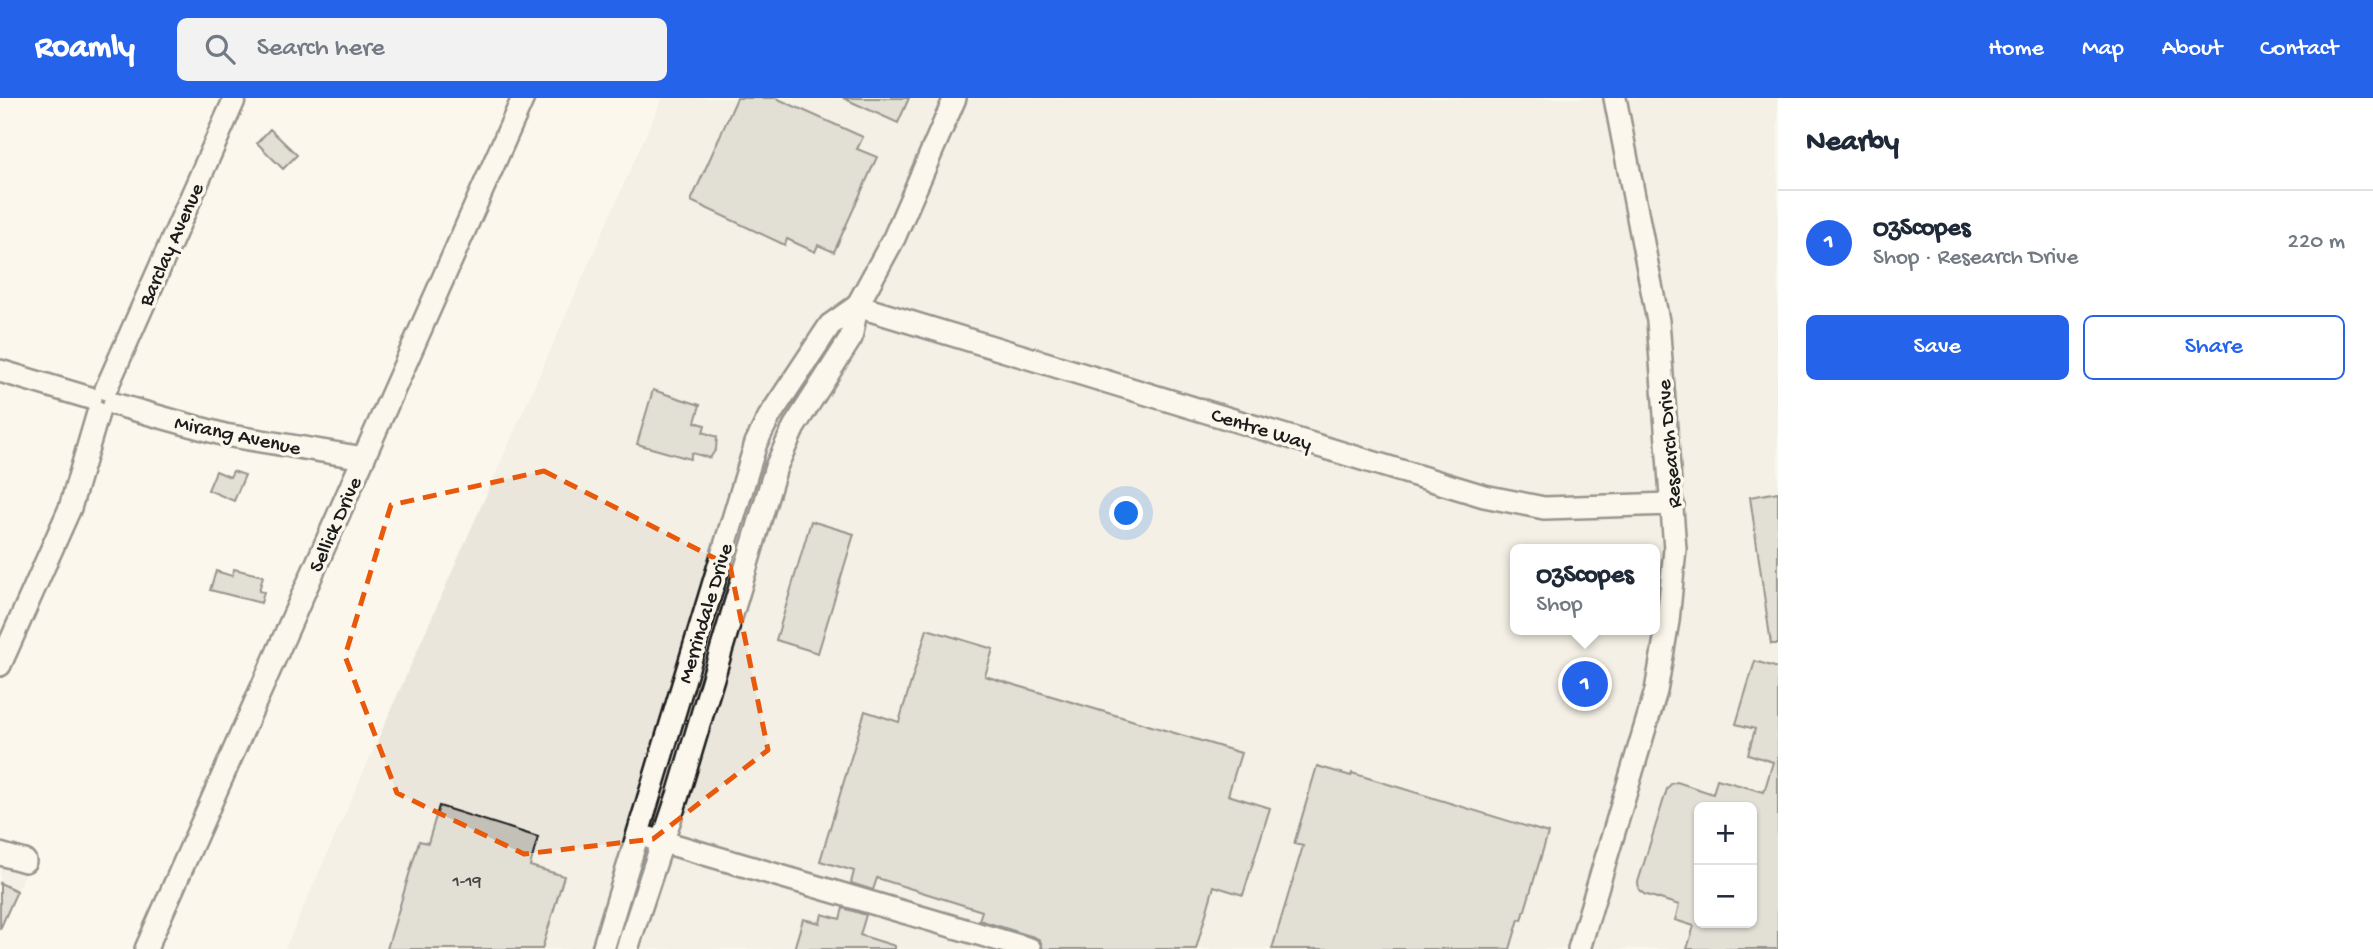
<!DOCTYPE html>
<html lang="en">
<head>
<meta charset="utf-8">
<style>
	:root { --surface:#fff; --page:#f2f2f3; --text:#1f2937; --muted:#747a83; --line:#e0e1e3; --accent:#2563eb }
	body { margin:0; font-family:"Gochi Hand",sans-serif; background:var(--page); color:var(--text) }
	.controls { position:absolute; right:21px; bottom:21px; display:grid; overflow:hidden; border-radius:10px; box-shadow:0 2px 5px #0004 }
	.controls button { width:63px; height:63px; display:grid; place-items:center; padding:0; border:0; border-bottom:2px solid var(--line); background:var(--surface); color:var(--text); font:35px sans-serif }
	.you { position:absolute; left:1127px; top:416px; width:24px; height:24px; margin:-18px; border:5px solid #fff; border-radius:50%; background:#1a73e8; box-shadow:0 0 0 10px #1a73e833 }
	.badge { display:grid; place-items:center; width:46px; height:46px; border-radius:50%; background:var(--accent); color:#fff; font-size:23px; font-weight:700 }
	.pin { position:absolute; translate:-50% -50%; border:4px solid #fff; box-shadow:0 2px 7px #0006 }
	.popup { position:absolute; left:1510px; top:446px; width:150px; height:91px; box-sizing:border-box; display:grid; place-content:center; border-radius:10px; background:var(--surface); filter:drop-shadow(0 2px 5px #0005); font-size:23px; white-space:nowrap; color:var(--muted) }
	.popup b { font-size:26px; color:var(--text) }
	.popup::after { content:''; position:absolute; left:50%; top:100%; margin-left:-14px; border:14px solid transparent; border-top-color:var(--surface) }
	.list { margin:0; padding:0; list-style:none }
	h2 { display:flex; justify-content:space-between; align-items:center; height:91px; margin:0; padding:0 28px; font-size:30px }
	h2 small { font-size:23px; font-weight:400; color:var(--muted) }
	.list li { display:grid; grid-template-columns:46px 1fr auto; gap:21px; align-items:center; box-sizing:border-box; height:105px; padding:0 28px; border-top:2px solid var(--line) }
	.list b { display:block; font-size:26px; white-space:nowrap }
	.list p { margin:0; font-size:23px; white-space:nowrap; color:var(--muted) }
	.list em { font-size:23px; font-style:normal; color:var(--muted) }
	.actions { display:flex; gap:14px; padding:21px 28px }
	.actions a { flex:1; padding:16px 0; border:2px solid var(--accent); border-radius:10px; text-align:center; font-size:24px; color:var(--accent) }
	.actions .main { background:var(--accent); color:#fff }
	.icon { flex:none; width:38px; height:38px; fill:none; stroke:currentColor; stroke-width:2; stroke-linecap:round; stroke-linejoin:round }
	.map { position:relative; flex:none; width:1778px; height:851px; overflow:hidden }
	header { display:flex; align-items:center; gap:42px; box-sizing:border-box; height:98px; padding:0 35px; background:var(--accent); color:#fff }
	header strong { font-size:33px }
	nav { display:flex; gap:38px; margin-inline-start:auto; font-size:24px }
	.search { width:490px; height:63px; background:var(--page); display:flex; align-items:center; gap:18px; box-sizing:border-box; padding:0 24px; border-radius:10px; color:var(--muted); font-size:26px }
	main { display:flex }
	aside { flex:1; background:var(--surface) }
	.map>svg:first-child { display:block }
	.built { fill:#eae6dc; fill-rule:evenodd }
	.building { fill:#c3c0b8; stroke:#1c1c1c; stroke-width:2; fill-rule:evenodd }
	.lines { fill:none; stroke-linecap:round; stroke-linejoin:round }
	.minor-casing { stroke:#1c1c1c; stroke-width:26 }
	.minor { stroke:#fbf7ec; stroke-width:21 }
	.marked { fill:none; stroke:#e8590c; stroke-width:5; stroke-dasharray:14 9; stroke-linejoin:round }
	.labels { text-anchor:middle; stroke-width:7; stroke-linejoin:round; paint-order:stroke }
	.number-label { font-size:18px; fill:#464543 }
	.street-label { font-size:21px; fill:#1c1c1c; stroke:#fbf7ec }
</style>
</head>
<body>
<header>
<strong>Roamly</strong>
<div class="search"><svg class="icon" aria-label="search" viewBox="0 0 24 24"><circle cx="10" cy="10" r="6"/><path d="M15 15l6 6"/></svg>Search here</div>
<nav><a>Home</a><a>Map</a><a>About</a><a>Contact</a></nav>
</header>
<main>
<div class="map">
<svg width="1778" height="851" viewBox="0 0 1778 851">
	<rect width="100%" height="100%" fill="#fbf7ec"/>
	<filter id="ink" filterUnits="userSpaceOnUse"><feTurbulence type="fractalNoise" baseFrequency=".0143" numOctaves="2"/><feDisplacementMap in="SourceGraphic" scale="14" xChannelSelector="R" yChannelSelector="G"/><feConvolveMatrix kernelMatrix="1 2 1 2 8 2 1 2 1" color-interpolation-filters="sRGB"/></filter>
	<g filter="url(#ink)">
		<path class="built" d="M662 0H1778V851H285ZM1515 451H1655V532H1515ZM1699 709H1752V825H1699Z
			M0 749 32 759 0 832Z"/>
		<path class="building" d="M737 0H776L863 39 857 51 877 59 834 154 818 147 815 154 787 141 785 147 691 103Z
			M843 0H909L898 25Z
			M270 31 297 57 283 71 257 45Z
			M653 292 700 307 695 324 705 327 703 334 717 339 716 351 710 360 692 355 690 361 637 346Z
			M216 373 230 379 233 373 245 377 234 403 208 392Z
			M1778 394V546H1771L1750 399Z
			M811 423 854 436 818 555 776 542Z
			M234 471 263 478 259 493 264 494 261 505 210 492 216 473 232 478Z
			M927 531 993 551 985 578 1241 655 1228 697 1270 710 1243 797 1214 788 1196 851H1043L1040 842 1034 839 979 822 982 813 877 780 873 792 851 785 854 773 820 763 865 613 899 624Z
			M1755 563 1778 570V851H1687L1694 828 1675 822 1679 807 1644 796 1639 792 1638 784 1667 691 1671 686 1677 684 1713 696 1717 681 1764 694 1773 664 1748 656 1755 631 1736 626ZM1699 709H1752V825H1699Z
			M1317 668 1351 678 1352 675 1548 735 1522 822 1519 821 1510 851H1272L1303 748 1294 746Z
			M439 708 538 739 530 768 564 778 542 851H387L419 743 428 745Z
			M0 785 17 793 0 831Z
			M843 810 866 817 860 837 895 848V851H794L803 821 820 825 822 816 840 821Z"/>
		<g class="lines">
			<defs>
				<path id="minor" d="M857 208 1484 398 1544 410 1673 406
					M0 273 90 300
					M106 291 235 0
					M114 306 225 337 364 360
					M0 567 70 410 98 315
					M650 740 1030 851
					M0 756 25 763
					M146 851 523 0
					M603 851 756 345 769 319 830 227 857 208
					M627 851 678 697 776 369 794 329 851 240 857 208 894 140 955 0
					M1579 851 1656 593 1668 523 1675 451 1658 223 1615 0"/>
			</defs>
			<use href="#minor" class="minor-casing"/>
			<use href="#minor" class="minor"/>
		</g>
	</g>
	<path d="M0 0H1778V851H0ZM544 373 730 468 768 652 653 741 524 756 397 695 345 558 391 407Z" fill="#fbf7ec" fill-opacity=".55" fill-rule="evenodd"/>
	<path class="marked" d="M544 373 730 468 768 652 653 741 524 756 397 695 345 558 391 407Z"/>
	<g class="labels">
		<g class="number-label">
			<text x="467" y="788">1-19</text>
		</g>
		<g class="street-label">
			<text transform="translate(170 146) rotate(-66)" y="7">Barclay Avenue</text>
			<text transform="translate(1262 330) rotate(17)" y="7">Centre Way</text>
			<text transform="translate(238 336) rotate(12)" y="7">Mirang Avenue</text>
			<text transform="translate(1668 346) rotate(-95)" y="7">Research Drive</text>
			<text transform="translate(334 426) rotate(-66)" y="7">Sellick Drive</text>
			<text transform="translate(704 515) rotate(-73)" y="7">Merrindale Drive</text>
		</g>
	</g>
</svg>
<div class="controls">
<button>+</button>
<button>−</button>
</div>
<div class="you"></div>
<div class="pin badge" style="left:1585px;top:586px">1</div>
<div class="popup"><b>OzScopes</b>Shop</div>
</div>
<aside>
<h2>Nearby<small></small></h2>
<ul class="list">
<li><span class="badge">1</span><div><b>OzScopes</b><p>Shop · Research Drive</p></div><em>220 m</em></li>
</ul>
<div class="actions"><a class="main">Save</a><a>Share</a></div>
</aside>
</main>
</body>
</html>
